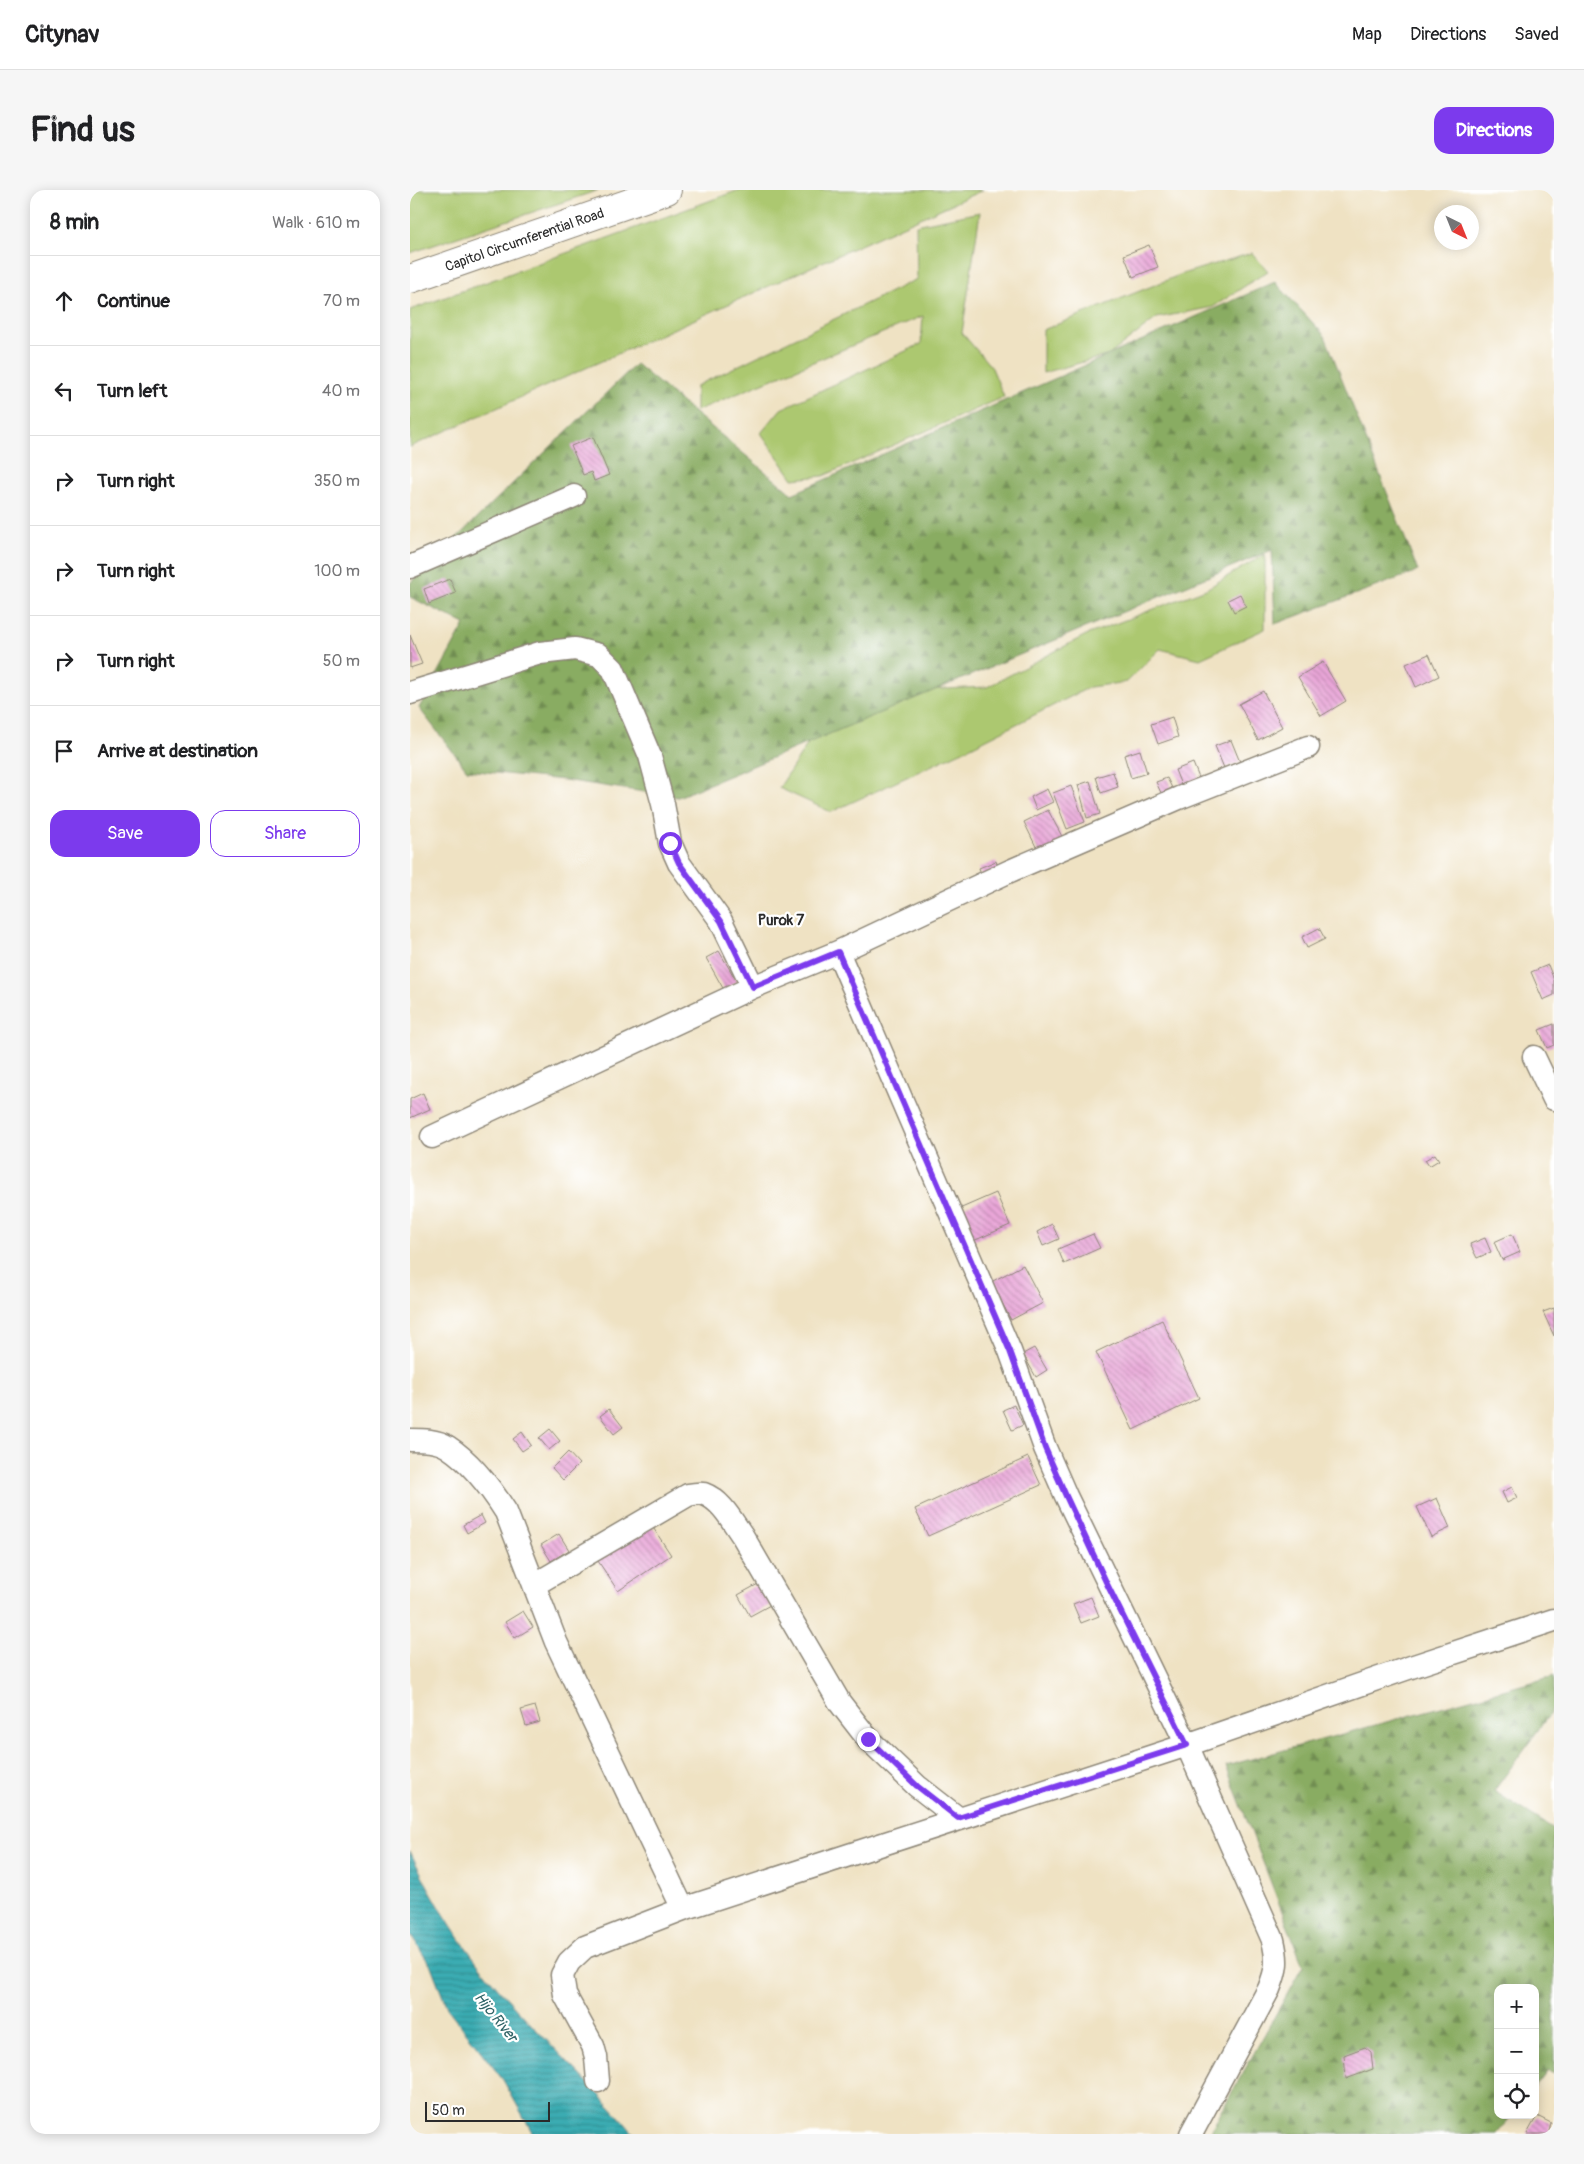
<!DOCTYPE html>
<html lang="en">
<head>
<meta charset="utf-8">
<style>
	:root { --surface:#fff; --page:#f6f6f6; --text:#202124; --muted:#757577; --line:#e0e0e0; --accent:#7c3aed }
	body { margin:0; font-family:Pangolin,sans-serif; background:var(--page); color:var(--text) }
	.controls { position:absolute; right:15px; bottom:15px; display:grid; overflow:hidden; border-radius:10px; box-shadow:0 2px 12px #0003 }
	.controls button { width:45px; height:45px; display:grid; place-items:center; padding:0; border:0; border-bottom:1px solid var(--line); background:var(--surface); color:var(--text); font:25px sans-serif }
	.compass { position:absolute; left:1024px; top:15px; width:45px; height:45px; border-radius:50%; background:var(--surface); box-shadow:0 2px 12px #0003; rotate:137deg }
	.scale { position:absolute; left:15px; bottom:12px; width:125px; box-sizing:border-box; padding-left:5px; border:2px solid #2b2b2b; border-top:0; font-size:14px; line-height:18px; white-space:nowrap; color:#2b2b2b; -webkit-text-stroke:4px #fff; paint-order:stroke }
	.stop { position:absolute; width:15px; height:15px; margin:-11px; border:4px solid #7c3aed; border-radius:50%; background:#fff }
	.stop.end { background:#7c3aed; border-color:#fff; box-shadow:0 1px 5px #0008 }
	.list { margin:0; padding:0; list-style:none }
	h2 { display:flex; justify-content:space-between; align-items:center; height:65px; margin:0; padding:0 20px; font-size:21px }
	h2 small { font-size:16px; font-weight:400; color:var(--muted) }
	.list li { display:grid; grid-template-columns:32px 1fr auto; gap:15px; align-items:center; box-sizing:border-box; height:90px; padding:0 20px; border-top:1px solid var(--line) }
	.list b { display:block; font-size:19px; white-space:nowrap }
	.list em { font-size:16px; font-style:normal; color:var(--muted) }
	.actions { display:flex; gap:10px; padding:15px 20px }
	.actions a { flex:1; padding:11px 0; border:1px solid var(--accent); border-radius:15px; text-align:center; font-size:18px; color:var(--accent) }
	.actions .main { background:var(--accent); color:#fff }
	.icon { flex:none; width:28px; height:28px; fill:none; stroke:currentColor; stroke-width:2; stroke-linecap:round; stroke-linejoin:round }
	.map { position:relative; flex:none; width:1144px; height:1944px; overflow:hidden; border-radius:15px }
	header { display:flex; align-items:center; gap:30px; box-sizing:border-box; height:70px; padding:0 25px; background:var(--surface); border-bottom:1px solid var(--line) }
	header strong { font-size:24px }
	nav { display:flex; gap:28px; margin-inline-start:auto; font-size:18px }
	.intro { display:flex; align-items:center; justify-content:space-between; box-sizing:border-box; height:120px; padding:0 30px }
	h1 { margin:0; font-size:35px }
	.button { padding:12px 22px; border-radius:15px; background:var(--accent); color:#fff; font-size:18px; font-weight:700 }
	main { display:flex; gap:30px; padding:0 30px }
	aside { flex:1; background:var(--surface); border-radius:15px; box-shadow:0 2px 12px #0003 }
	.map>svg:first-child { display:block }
	.green { fill:#acc86f; stroke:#6c7a4d }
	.forest { fill:url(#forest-firs); stroke:#5a6c46 }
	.water { fill:url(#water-rules); stroke:#326c6e }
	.building { fill:url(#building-back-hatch) }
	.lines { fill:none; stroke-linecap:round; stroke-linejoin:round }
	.minor-casing { stroke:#8d8677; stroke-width:25 }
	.major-casing { stroke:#8d8677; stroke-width:30 }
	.minor { stroke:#fff; stroke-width:22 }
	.major { stroke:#fff; stroke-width:28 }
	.route { stroke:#7c3aed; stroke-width:6 }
	.labels { text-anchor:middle; stroke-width:4.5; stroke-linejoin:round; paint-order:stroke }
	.street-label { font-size:14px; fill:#2b2b2b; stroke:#fff }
	.neighbourhood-label { font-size:15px; font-weight:bold; fill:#2b2b2b; stroke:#fff }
	.water-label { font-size:15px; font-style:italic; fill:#326568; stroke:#fff }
</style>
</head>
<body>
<header>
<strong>Citynav</strong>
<nav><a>Map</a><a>Directions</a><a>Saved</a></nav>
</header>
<div class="intro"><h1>Find us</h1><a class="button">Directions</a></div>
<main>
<aside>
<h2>8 min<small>Walk · 610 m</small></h2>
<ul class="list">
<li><svg class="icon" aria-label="ahead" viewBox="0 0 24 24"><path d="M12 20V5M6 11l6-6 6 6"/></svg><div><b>Continue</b></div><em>70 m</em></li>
<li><svg class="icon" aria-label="left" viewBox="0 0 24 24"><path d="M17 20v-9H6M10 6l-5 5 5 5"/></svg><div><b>Turn left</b></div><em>40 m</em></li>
<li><svg class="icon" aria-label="right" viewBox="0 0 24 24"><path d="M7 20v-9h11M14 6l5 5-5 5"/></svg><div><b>Turn right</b></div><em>350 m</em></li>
<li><svg class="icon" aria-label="right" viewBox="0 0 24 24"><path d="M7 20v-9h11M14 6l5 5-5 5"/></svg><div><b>Turn right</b></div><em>100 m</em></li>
<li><svg class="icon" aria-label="right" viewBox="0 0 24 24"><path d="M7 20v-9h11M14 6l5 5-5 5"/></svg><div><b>Turn right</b></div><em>50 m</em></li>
<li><svg class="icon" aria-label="arrive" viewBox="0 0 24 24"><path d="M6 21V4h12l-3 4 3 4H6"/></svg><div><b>Arrive at destination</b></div></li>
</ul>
<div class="actions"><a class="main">Save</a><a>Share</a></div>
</aside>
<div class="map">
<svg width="1144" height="1944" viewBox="0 0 1144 1944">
	<defs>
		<pattern id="forest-firs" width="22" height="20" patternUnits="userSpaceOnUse" patternTransform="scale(1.25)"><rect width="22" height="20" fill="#89ac62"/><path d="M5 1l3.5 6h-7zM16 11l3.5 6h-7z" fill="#708c51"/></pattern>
		<pattern id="water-rules" width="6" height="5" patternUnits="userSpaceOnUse" patternTransform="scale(1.25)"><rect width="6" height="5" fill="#3aacb2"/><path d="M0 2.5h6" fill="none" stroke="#318c91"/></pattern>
		<pattern id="building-back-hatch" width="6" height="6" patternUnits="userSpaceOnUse" patternTransform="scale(1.25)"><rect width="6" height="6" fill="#e9a6d8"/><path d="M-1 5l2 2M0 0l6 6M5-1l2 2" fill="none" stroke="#bd87af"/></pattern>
	</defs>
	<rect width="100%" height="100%" fill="#fff"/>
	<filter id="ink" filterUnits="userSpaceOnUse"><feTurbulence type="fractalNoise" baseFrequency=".02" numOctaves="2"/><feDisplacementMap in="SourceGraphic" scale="10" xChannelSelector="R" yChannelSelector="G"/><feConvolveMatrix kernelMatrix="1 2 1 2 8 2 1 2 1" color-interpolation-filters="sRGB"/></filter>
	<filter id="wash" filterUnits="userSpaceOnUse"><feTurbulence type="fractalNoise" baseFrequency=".0096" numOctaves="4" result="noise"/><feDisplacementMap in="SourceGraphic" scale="20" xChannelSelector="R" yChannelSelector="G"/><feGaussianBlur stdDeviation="1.12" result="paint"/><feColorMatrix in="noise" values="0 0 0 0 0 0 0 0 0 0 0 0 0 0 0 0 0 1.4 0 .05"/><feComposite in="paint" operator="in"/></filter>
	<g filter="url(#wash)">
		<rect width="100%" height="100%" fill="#efe2c3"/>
		<path class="green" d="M0 0H189L0 63Z
			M329 0H573L0 257V120Z
			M570 22 552 143 582 178 594 207 413 286 383 289 351 243 371 219 511 154 513 126 286 221V196L507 89 506 35Z
			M842 63 858 81 803 117 747 128 699 165 633 183V140L772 84Z
			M855 364V439L790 469 750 459 717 492 680 497 553 561 421 622 369 598 408 538 515 500 577 497 676 445 796 399Z"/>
		<path class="forest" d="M865 92 915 146 1008 381 865 434 862 360 268 607 154 590 57 580 9 518 55 434 0 407V393L226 174 382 304Z
			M1144 1486V1518L1084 1601 1144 1639V1884L1138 1881 1125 1897V1798H1088V1925H1102L1087 1944H801L803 1936 893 1776 816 1576Z"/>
		<path class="water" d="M0 1661C16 1695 36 1730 58 1760 105 1826 173 1881 224 1944H123L93 1890 37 1818 21 1776 0 1745Z"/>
		<g id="blocks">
			<path class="building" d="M739 55 748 77 723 87 714 65Z
				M183 247 199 285 184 291 181 282 173 285 161 256Z
				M40 389 46 403 19 414 14 399Z
				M830 404 836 416 824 422 818 410Z
				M0 445 12 474 0 478Z
				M1019 464 1029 486 1006 497 996 474Z
				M913 472 936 511 911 526 888 487Z
				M853 501 872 537 848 550 829 514Z
				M762 527 768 547 748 554 741 534Z
				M821 550 830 572 814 578 805 556Z
				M730 560 737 583 721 588 714 565Z
				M783 573 789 588 771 595 765 580Z
				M703 582 708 597 691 603 686 587Z
				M757 588 763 600 752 605 746 592Z
				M680 591 690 624 677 628 668 595Z
				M661 596 675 632 657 639 643 603Z
				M637 599 643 612 626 620 621 607Z
				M638 620 656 654 631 667 614 632Z
				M586 671 590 683 573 689 569 678Z
				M909 738 915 749 897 758 892 747Z
				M309 761 327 792 314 800 296 768Z
				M1138 775 1144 790V805L1133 810 1121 782Z
				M1144 834V855L1137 858 1129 840Z
				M13 903 20 919 0 928V909Z
				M1025 964 1029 970 1019 976 1015 970Z
				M586 1003 600 1035 561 1052 547 1020Z
				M642 1034 649 1049 633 1056 627 1042Z
				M683 1044 690 1058 654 1074 648 1059Z
				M1102 1044 1110 1062 1092 1070 1084 1052Z
				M1075 1048 1081 1062 1067 1068 1060 1054Z
				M613 1075 633 1113 601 1130 581 1092Z
				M1144 1118V1146L1133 1122Z
				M752 1130 789 1208 723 1240 686 1162Z
				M624 1158 637 1180 626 1187 613 1164Z
				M604 1215 613 1235 602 1240 593 1220Z
				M199 1219 213 1237 204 1244 190 1226Z
				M140 1239 150 1251 139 1260 129 1248Z
				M112 1242 121 1255 112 1261 103 1249Z
				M158 1262 169 1274 153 1290 142 1278Z
				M618 1267 631 1295 518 1346 505 1319Z
				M1102 1297 1107 1308 1097 1313 1092 1302Z
				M1027 1308 1040 1338 1021 1347 1007 1317Z
				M71 1325 75 1333 57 1343 53 1335Z
				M240 1333 261 1365 208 1401 186 1368Z
				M149 1344 159 1360 141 1371 131 1355Z
				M350 1393 362 1414 340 1426 328 1405Z
				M681 1407 689 1426 671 1433 663 1414Z
				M113 1421 123 1437 105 1448 95 1432Z
				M125 1516 130 1532 116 1536 111 1520Z
				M955 1857 961 1862 963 1879 936 1889 934 1865Z
				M1127 1926 1141 1933 1139 1941 1142 1944H1117Z"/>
		</g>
	</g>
	<g filter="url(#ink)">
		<use href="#blocks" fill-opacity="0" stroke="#8d8677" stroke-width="1"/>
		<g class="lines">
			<defs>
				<path id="minor" d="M0 377 164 306
					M0 503 130 463 165 459 189 465 203 479 240 566 253 614 260 653 269 673 311 731 343 797
					M428 762 600 1161 635 1258 656 1306 777 1555 863 1750C868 1771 867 1779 859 1799L781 1944
					M1124 867 1144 909
					M22 947 343 797 428 762 600 681 769 608 898 557
					M0 1250C13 1250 27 1250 38 1257 61 1272 82 1300 96 1322L146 1452 273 1719
					M124 1395 278 1305C283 1304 289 1303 294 1304 311 1310 322 1331 332 1345L430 1513 458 1549 507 1596 548 1628
					M188 1891 186 1867 183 1856 155 1805 152 1785 159 1772 175 1757 273 1719 777 1555 1004 1476 1144 1430"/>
				<g id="major">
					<path id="s1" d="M0 89 257 0"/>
				</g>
			</defs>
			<use href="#minor" class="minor-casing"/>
			<use href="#major" class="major-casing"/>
			<use href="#minor" class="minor"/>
			<use href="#major" class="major"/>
		</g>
	</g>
	<g class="lines" filter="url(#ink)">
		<path class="route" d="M260 653 269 673 311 731 343 797 428 762 600 1161 635 1258 656 1306 697 1394 777 1555 548 1628 507 1596 458 1549"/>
	</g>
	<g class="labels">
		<g class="street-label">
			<text dy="5" stroke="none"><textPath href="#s1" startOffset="121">Capitol Circumferential Road</textPath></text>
		</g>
		<g class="neighbourhood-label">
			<text x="371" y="735">Purok 7</text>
		</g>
		<g class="water-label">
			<text transform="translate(86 1827) rotate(51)" y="5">Hijo River</text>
		</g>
	</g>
</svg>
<div class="controls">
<button>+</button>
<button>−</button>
<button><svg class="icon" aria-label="locate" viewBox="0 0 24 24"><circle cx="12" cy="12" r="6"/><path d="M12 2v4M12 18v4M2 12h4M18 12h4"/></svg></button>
</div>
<svg class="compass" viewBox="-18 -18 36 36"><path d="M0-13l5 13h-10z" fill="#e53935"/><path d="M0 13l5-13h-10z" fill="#757577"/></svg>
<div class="scale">50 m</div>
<div class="stop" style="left:260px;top:653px"></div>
<div class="stop end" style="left:458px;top:1549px"></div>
</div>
</main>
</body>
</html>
